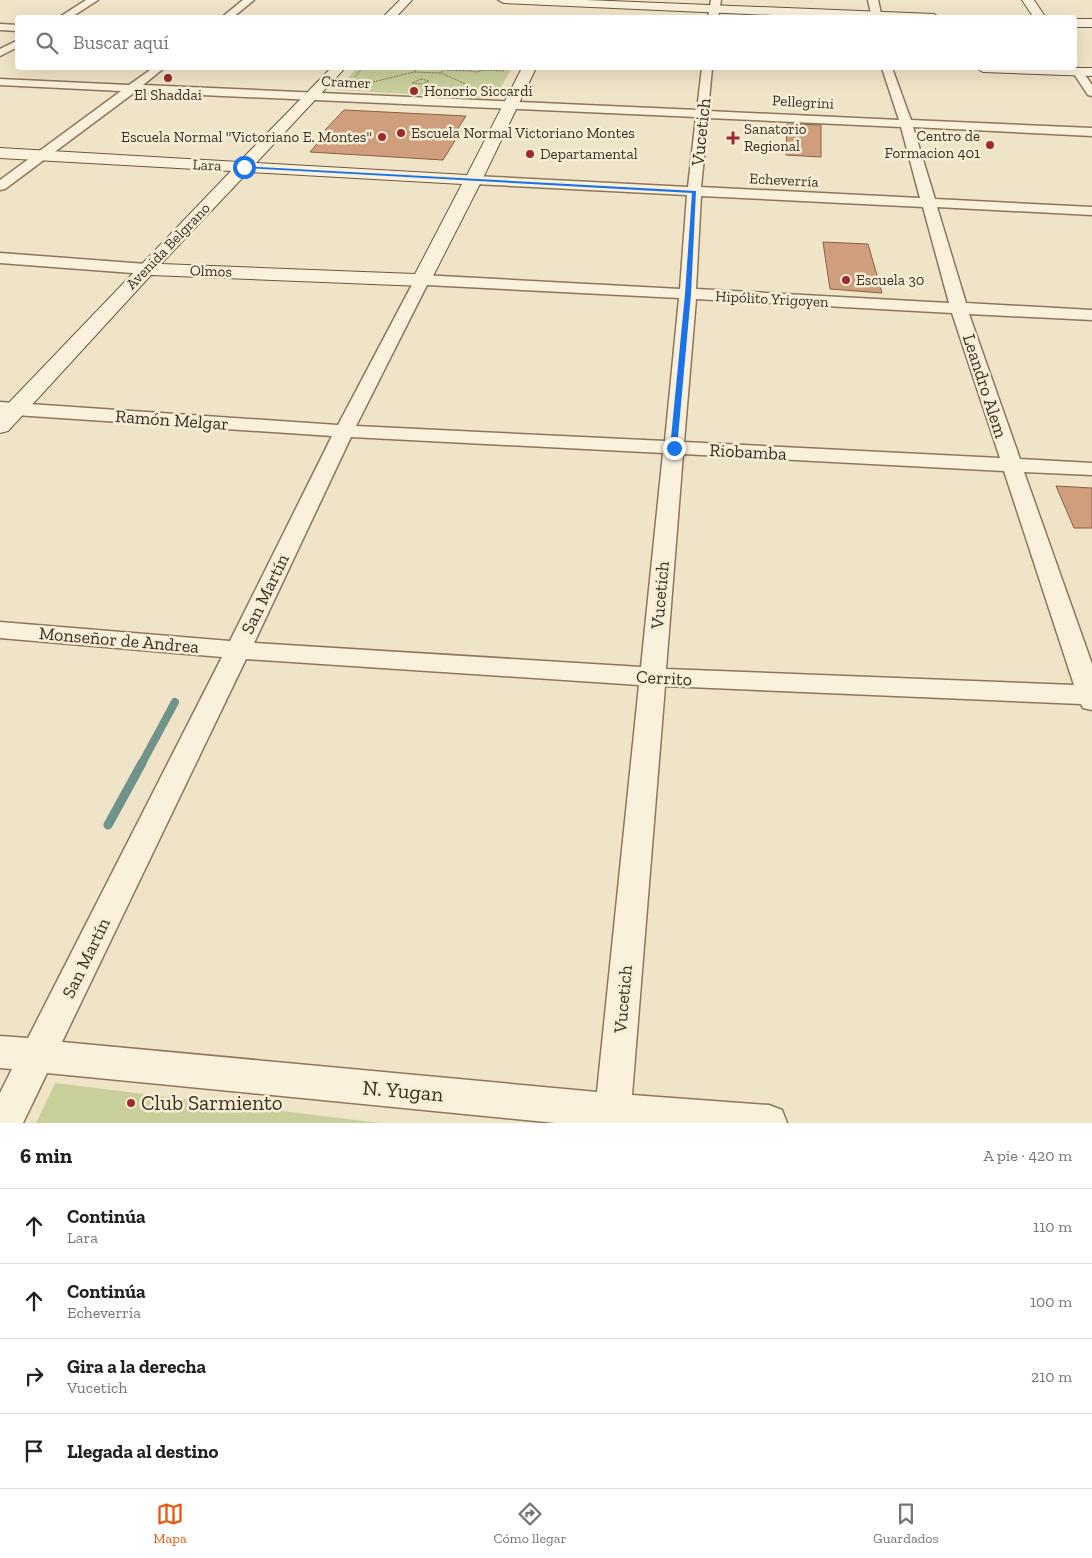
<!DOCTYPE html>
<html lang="es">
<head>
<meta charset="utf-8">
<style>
	:root { --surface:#fff; --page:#f2f2f2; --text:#202124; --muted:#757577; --line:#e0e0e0; --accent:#ea580c }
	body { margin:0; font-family:"Zilla Slab",serif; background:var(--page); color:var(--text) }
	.stop { position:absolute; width:15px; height:15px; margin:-11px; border:4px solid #1a73e8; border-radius:50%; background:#fff }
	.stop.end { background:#1a73e8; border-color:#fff; box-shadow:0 1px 5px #0008 }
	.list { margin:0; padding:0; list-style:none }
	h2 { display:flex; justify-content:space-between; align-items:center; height:65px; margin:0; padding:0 20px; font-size:21px }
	h2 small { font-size:16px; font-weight:400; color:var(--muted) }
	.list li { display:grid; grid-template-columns:32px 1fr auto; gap:15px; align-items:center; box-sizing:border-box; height:75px; padding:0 20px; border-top:1px solid var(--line) }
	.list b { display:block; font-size:19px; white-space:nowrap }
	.list p { margin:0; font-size:16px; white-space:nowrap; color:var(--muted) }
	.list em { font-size:16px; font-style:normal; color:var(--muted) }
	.icon { flex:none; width:28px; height:28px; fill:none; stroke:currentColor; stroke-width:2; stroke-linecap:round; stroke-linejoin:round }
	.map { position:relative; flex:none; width:1092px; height:1123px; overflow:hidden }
	.search { position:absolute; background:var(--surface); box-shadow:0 5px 20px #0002; left:15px; right:15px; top:15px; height:55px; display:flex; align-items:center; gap:12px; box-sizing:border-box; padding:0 18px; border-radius:5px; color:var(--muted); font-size:19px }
	.sheet { height:365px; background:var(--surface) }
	nav { display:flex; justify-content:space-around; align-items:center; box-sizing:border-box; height:70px; border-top:1px solid var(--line); background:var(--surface); font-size:14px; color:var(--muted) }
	nav a { display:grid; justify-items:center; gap:2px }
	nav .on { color:var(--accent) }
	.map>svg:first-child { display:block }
	.green { fill:#c9cf9b }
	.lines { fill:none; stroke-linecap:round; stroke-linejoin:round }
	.stream-far1 { stroke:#6f938a; stroke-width:8 }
	.stream { stroke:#6f938a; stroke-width:9 }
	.building { fill:#cf9f7d; stroke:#8d5f41 }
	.street-casing { stroke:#8d765c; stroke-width:3 }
	.secondary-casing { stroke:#6f573f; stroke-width:2 }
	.path { stroke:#8d765c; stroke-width:1; stroke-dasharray:2 1; stroke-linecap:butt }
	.street { fill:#faf1dc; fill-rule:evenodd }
	.secondary { fill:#faf1dc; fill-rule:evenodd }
	.route { fill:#1a73e8 }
	.poi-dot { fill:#9e2a2b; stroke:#f7eed8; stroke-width:2 }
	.labels { text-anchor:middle; stroke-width:5; stroke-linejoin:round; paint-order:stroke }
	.far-street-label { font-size:15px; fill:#3d2e20; stroke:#f7eed8 }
	.far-poi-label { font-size:15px; fill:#3d2e20; stroke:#f7eed8; text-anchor:start }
	.street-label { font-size:18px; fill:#3d2e20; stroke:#f7eed8 }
	.near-street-label { font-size:21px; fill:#3d2e20; stroke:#f7eed8 }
	.near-poi-label { font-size:21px; fill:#3d2e20; stroke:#f7eed8; text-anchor:start }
</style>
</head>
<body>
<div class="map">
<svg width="1092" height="1123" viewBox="0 0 1092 1123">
	<rect width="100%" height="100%" fill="#f0e4c8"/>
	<path class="green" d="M357 68H512L494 99 337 90Z
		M55 1083 380 1123H36Z"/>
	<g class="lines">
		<path class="stream-far1" d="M141 765 175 702"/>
		<path class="stream" d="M108 825 142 763"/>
	</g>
	<path class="building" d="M344 110 466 116 457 130 461 131 443 160 310 152 329 130H325Z
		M787 124 821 125V157L786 155Z
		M823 242 868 244 882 293 830 289Z
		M1056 486 1092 488V528H1074Z"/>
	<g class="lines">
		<defs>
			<path id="street" d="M86 0H98L70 18H58Z
				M243 0H254L232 18H221Z
				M711 0H721L718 18H708Z
				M868 0H878L882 18H872Z
				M0 24 18 25V31L0 30Z
				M18 40V47L0 56V49Z
				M153 68H164L143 85 697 110 702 68H712L708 111 899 120 882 68H892L911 120 1092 128V136L913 127 935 199 1092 207V215L937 207 966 303 1092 310V320L969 314 1020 459 1092 463V475L1024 472 1092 664V710L1083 708 1081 704 665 686 632 1095 769 1105 782 1110 787 1123H556L47 1073 23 1123H0V1093L12 1069 0 1068V1036L28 1038 222 657 0 638V622L230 641 332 436 0 414V402L338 425 416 277 422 275 680 289 687 195 474 184 467 180 474 176 688 187 696 117 135 92 5 189 0 190V180L121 91 0 85V79L129 85ZM708 118 901 127 920 198 701 187ZM701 196 923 207 949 303 696 289ZM427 285 679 298 665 441 356 426ZM696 299 952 313 1000 458 684 442ZM351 437 663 453 641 667 254 643ZM683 454 1004 471 1074 685 666 669ZM246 659 639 685 597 1092 62 1042Z
				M1077 68 1081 69 1092 85V96L1088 95 1072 71Z
				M0 253 146 264 152 266 154 269 152 272 146 274 0 263Z"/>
			<path id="secondary" d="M400 0H412L395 18H382Z
				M498 0H586L934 14 940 18H838L504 3Z
				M1022 0H1034L1046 18H1034Z
				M1074 19H1092V27H1074Z
				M331 68H345L256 163 467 175 522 68H536L482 180 429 284 422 286 151 275 8 431 0 433V412L231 171 0 158V148L239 162ZM248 172 462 184 415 274 161 264Z
				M976 68H1092V76L983 72Z"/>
		</defs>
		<use href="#street" class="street-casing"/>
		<use href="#secondary" class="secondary-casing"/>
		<path class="path" d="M382 68H390
			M390 68 416 70
			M418 68 414 72 441 73 444 68
			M456 68H473
			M473 68 484 70 476 72 470 70Z
			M444 70 472 71
			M484 70 505 71
			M441 73 470 86
			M355 77 363 68
			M421 79 429 81 422 84 412 83Z
			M373 82 414 72"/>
		<use href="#street" class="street"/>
		<use href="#secondary" class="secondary"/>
	</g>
	<path class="route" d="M242 166 696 191 691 294 677 448 674 450 670 448 685 294 692 193 244 168Z"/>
	<g class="poi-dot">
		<circle cx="168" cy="78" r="5"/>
		<circle cx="414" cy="91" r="5"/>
		<circle cx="401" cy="133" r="5"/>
		<circle cx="382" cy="137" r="5"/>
		<path d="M730.5 130.5h5v5h5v5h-5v5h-5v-5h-5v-5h5z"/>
		<circle cx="990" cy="145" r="5"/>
		<circle cx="530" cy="154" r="5"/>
		<circle cx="846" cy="280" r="5"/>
		<circle cx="131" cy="1103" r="5"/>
	</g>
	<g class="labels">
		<g class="far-street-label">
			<text transform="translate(346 82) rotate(3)" y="5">Cramer</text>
			<text transform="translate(803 102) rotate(3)" y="5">Pellegrini</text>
			<text transform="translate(207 165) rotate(3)" y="5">Lara</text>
			<text transform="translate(784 180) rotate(3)" y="5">Echeverría</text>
			<text transform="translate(168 246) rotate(-46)" y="5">Avenida Belgrano</text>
			<text transform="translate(211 271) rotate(2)" y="5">Olmos</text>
			<text transform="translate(772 299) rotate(3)" y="5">Hipólito Yrigoyen</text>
		</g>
		<g class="far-poi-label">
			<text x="424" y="96">Honorio Siccardi</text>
			<text x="168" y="100" text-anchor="middle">El Shaddai</text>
			<text x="744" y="134">Sanatorio<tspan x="744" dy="17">Regional</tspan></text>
			<text x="411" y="138">Escuela Normal Victoriano Montes</text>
			<text x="980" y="141" text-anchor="end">Centro de<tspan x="980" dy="17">Formacion 401</tspan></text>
			<text x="372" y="142" text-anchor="end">Escuela Normal "Victoriano E. Montes"</text>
			<text x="540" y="159">Departamental</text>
			<text x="856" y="285">Escuela 30</text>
		</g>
		<g class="street-label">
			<text transform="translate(701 132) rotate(-84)" y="6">Vucetich</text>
			<text transform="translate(985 386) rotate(72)" y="6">Leandro Alem</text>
			<text transform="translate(172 420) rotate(4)" y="6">Ramón Melgar</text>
			<text transform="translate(748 452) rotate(3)" y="6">Riobamba</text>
			<text transform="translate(265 594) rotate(-64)" y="6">San Martín</text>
			<text transform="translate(660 595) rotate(-85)" y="6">Vucetich</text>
			<text transform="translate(119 640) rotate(5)" y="6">Monseñor de Andrea</text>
			<text transform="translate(664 678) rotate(3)" y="6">Cerrito</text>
			<text transform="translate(86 958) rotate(-64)" y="6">San Martín</text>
			<text transform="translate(623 999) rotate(-85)" y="6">Vucetich</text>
		</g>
		<g class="near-street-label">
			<text transform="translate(403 1091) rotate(5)" y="7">N. Yugan</text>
		</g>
		<g class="near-poi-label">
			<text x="141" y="1110">Club Sarmiento</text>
		</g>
	</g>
</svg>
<div class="stop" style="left:244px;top:167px"></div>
<div class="stop end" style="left:674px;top:448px"></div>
<div class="search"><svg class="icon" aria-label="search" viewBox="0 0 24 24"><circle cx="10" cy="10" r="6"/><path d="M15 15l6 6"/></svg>Buscar aquí</div>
</div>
<section class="sheet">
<h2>6 min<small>A pie · 420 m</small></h2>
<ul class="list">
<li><svg class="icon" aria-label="ahead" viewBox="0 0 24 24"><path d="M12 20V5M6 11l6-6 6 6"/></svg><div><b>Continúa</b><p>Lara</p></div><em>110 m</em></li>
<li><svg class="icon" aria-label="ahead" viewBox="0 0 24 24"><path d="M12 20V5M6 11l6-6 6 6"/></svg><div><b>Continúa</b><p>Echeverría</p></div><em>100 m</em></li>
<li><svg class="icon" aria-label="right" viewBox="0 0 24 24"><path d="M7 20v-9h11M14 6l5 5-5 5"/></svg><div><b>Gira a la derecha</b><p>Vucetich</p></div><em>210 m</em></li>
<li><svg class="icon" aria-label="arrive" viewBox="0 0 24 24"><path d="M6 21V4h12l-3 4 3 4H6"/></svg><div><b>Llegada al destino</b></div></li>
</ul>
</section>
<nav>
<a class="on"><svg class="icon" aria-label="map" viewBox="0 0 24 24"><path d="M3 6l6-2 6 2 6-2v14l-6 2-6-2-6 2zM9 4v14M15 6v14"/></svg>Mapa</a>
<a><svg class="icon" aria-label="directions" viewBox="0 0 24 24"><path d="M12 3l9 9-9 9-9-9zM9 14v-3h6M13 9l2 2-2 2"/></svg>Cómo llegar</a>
<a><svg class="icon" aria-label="saved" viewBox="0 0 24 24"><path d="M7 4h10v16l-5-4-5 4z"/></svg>Guardados</a>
</nav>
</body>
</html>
